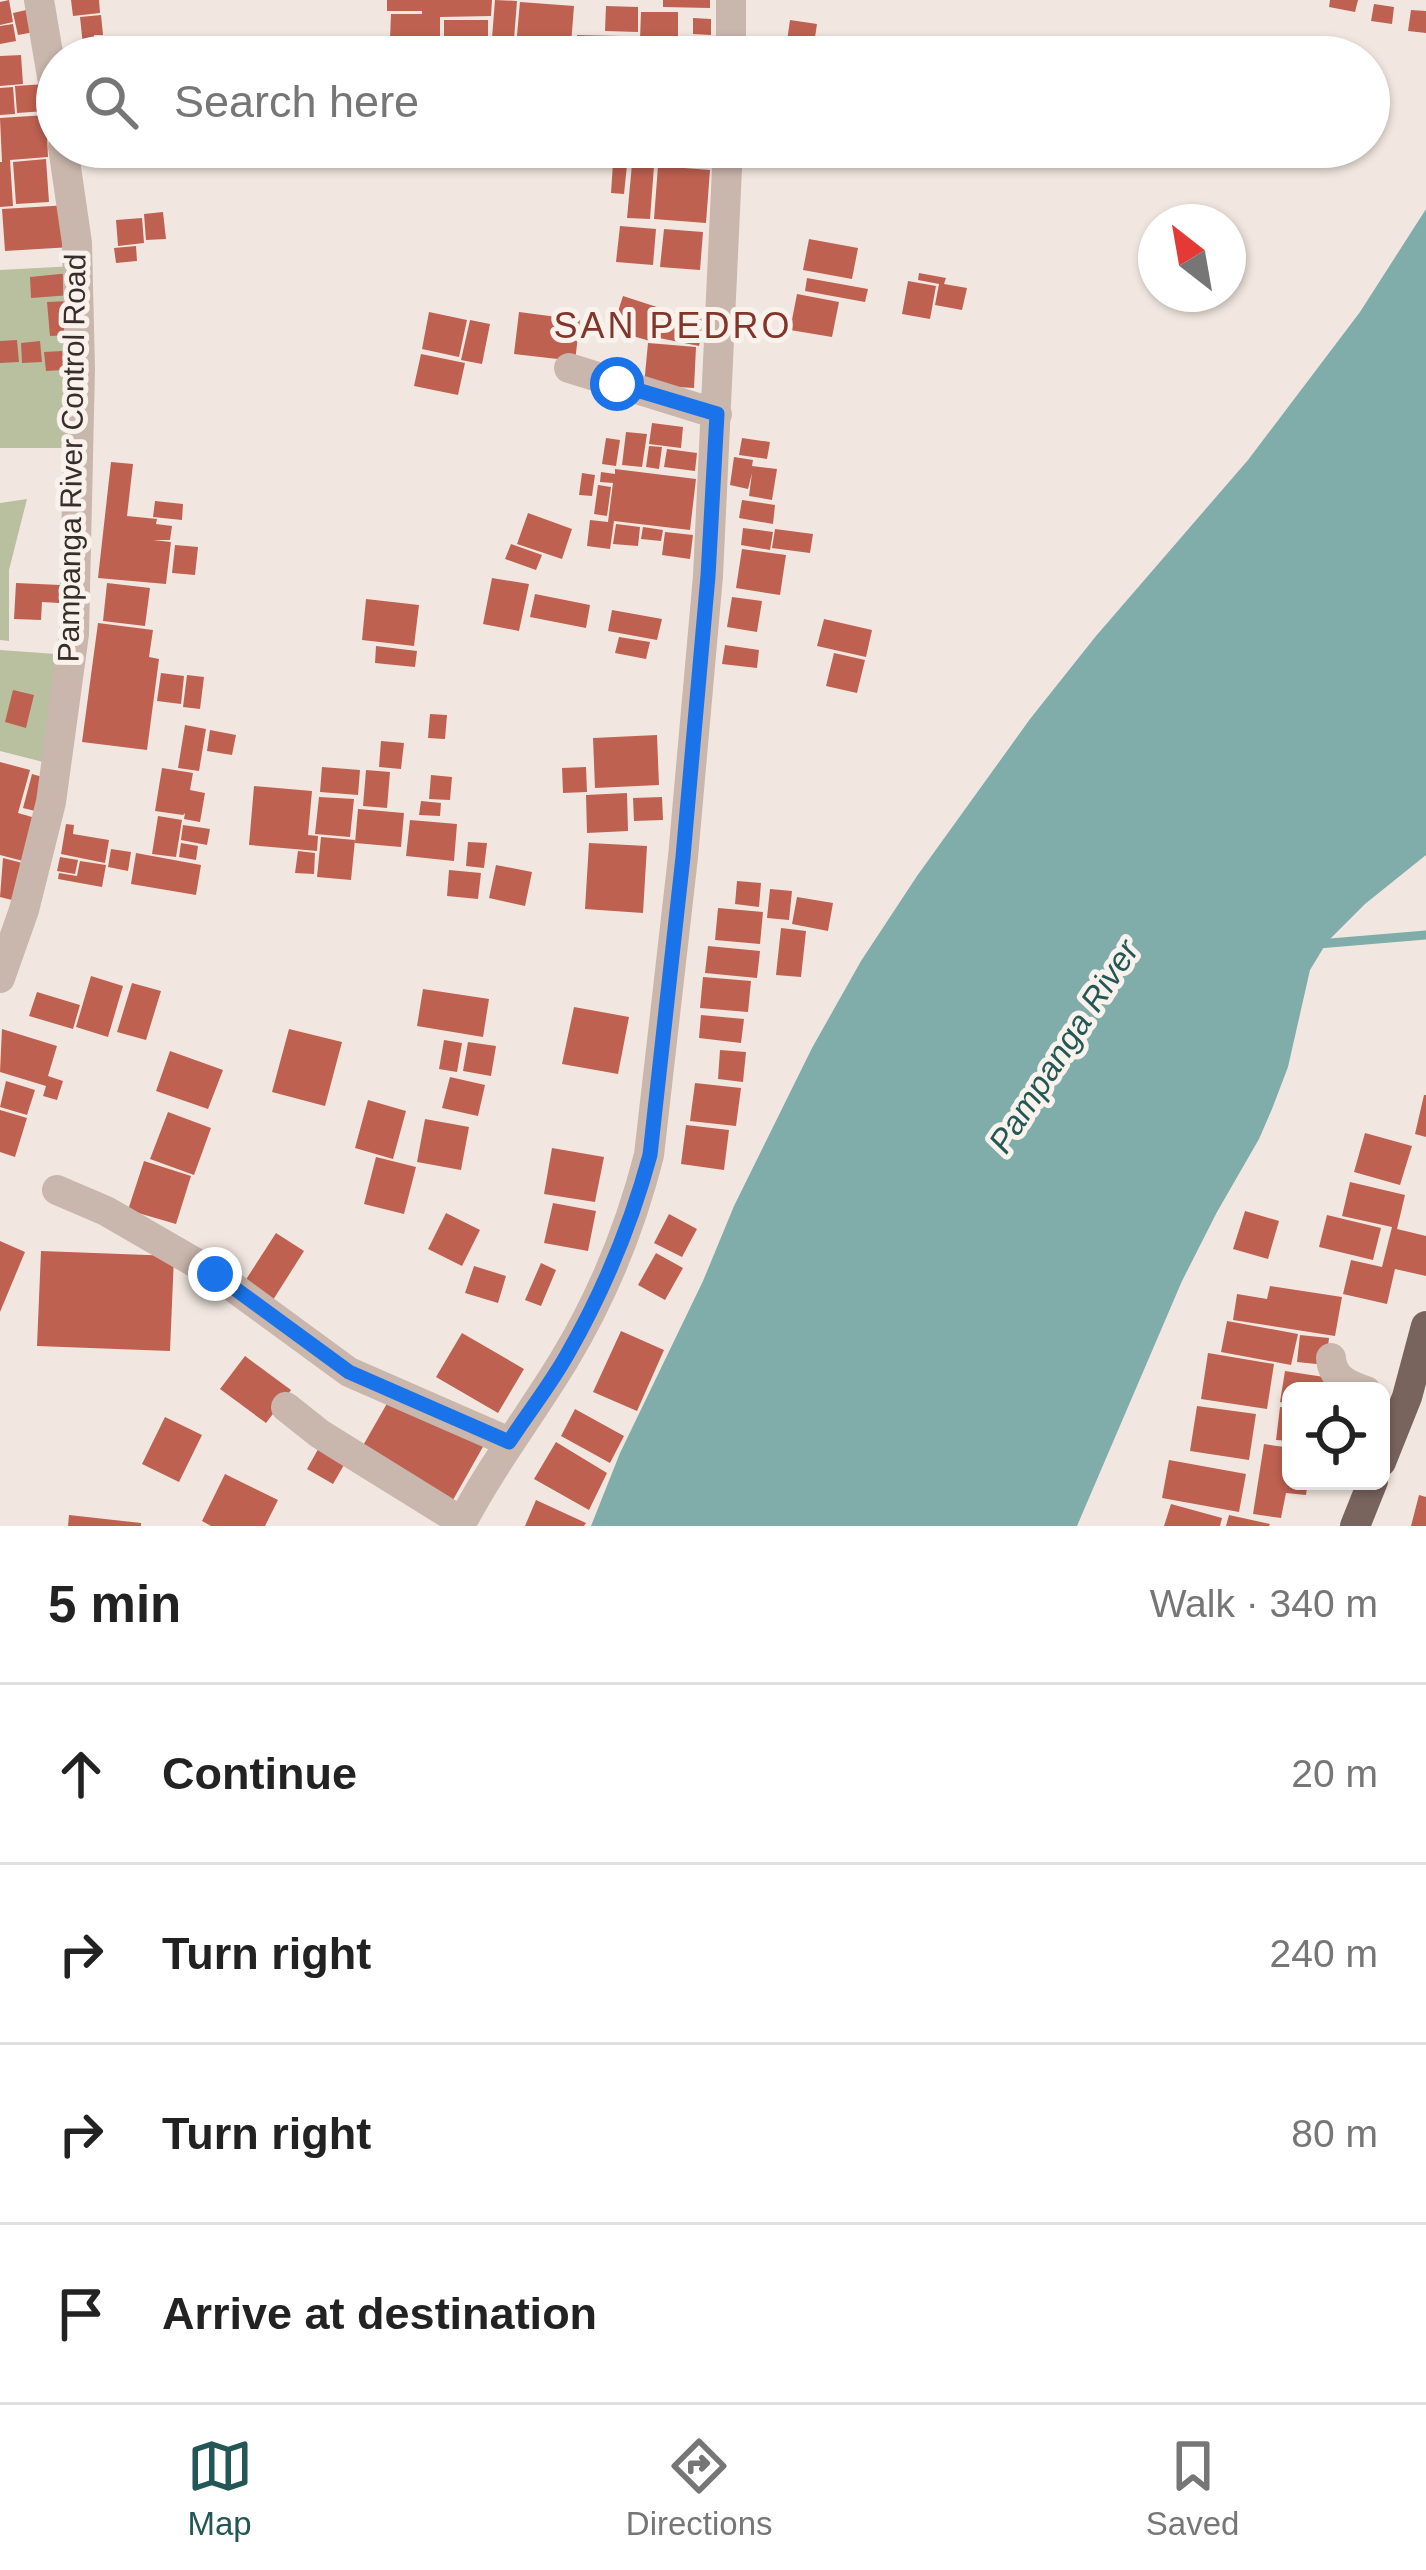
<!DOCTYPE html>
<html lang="en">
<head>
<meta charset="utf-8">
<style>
	:root { --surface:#fff; --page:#f6f6f6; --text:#222; --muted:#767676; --line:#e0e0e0; --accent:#225755 }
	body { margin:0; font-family:Helvetica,sans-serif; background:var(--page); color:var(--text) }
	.controls { position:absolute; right:36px; bottom:36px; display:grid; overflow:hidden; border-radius:18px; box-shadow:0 3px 9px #0004 }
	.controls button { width:108px; height:108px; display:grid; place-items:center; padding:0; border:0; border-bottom:3px solid var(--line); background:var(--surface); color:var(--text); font:60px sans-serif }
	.compass { position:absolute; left:1138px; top:204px; width:108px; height:108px; border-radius:50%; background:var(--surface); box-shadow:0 3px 9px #0004; rotate:329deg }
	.stop { position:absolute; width:36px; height:36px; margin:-27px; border:9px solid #1a73e8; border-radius:50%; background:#fff }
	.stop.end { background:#1a73e8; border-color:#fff; box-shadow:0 3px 12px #0008 }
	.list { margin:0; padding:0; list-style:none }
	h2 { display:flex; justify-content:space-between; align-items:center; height:156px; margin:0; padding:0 48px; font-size:51px }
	h2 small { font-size:39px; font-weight:400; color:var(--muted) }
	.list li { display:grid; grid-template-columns:78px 1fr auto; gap:36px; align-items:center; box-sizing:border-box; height:180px; padding:0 48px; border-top:3px solid var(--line) }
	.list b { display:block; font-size:45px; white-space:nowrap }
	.list em { font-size:39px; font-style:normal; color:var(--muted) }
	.icon { flex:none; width:66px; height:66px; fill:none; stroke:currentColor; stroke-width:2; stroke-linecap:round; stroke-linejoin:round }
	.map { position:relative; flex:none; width:1426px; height:1526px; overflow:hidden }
	.search { position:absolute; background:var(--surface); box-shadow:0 3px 9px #0004; left:36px; right:36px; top:36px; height:132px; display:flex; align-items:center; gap:30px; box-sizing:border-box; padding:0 42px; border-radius:66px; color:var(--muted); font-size:45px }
	.sheet { height:876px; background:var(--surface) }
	nav { display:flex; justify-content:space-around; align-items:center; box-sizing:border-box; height:168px; border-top:3px solid var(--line); background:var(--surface); font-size:33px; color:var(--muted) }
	nav a { display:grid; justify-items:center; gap:6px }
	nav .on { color:var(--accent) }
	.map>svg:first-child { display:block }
	.green { fill:#b8c0a0 }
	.water { fill:#80adaa }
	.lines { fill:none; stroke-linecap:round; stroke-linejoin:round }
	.stream { stroke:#80adaa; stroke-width:9 }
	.building { fill:#be6151 }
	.minor { stroke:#c9b6ac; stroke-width:30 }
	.major { stroke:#78635d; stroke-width:30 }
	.route { stroke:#1a73e8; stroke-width:15 }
	.labels { text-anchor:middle; stroke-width:10; stroke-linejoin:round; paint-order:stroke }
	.street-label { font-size:30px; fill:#382d2a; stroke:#f9f2ec }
	.water-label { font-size:33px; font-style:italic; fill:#225755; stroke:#f9f2ec }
	.quarter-label { font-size:36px; letter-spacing:3px; fill:#823528; stroke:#f9f2ec }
</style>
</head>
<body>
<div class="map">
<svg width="1426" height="1526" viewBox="0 0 1426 1526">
	<rect width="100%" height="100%" fill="#f2e7e0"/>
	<path class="green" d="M75 266 70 448H0V270Z
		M27 499 9 570V641L0 640V503Z
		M0 650 70 655 51 764 0 751Z"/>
	<path class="water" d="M1426 209V855L1365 904 1327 942 1310 970 1288 1067 1272 1109 1259 1139 1217 1212 1182 1281 1077 1526H591L620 1453 703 1281 734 1206 812 1048 861 961 917 876 1030 719 1096 636 1248 460 1360 312Z"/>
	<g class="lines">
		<path class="stream" d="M1318 944 1426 935"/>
	</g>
	<path class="building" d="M9 0 13 22 0 25V2Z
		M71 0H99L100 13 73 16Z
		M387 0H492L491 16 440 17V39H390L391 14H422V11H387Z
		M495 0 517 1 514 39 492 38Z
		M663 0H710V8L663 7Z
		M1330 0H1358L1355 12 1329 7Z
		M520 2 574 6 570 57H503L504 47 541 50V47L516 46Z
		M1374 4 1394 7 1392 24 1371 21Z
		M606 6 638 7V32L605 31Z
		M35 8 40 31 18 35 13 13Z
		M1411 10 1426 11V33L1408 31Z
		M641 12H678V41L640 40Z
		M101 15 103 35H94L96 53 84 55 80 17Z
		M693 18 711 19V35L693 34Z
		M444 20H488V46H444Z
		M790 20 817 24 814 44 787 41Z
		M13 24 16 41 0 44V26Z
		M577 35 622 36V57H576Z
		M131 36 132 53 140 52 141 57H99L97 39Z
		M684 39 714 40 713 57H683Z
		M636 44H657L656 57H636Z
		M660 44 682 45 681 57H660Z
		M21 55 23 84 0 86V56Z
		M45 84 46 111 17 113 15 86Z
		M13 87 15 114 0 115V88Z
		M46 115 48 157 10 160 13 206 0 207V162H2L0 118Z
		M642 147H693L691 161 642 157Z
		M46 159 49 202 16 204 13 162Z
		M613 163 627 165 624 194 611 193Z
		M632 164 654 166 650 219 627 218Z
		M658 166 710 170 706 223 654 219Z
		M69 205 72 247 5 251 2 209Z
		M163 212 166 239 146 240 144 214Z
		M142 218 144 243 118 246 116 220Z
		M620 226 656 229 653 265 616 262Z
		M664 229 703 232 700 270 660 267Z
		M809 239 858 248 852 279 803 270Z
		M136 246 137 261 116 263 114 248Z
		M70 273 71 295 31 298 30 277Z
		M919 273 946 278 944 284 967 288 962 310 935 305 939 284 918 280Z
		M807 278 868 289 865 302 805 291Z
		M908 281 936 286 930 319 902 314Z
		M797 294 839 302 832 337 790 330Z
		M623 296 660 308 650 341 612 330Z
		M69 301 71 335 50 336 47 302Z
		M664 310 705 318 699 346 659 338Z
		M429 312 467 320 459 357 422 349Z
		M519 312 580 320 575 361 514 354Z
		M470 320 490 324 482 364 461 360Z
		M17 340 19 362 0 363V341Z
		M40 341 42 362 22 363 21 343Z
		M648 343 696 347 694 388 644 385Z
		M62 351 63 370 46 371 44 352Z
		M421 354 465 363 458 395 414 386Z
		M652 423 683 427 681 448 649 444Z
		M626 432 647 434 642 467 622 465Z
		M606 438 620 440 616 466 602 464Z
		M742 438 770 442 767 459 739 455Z
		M649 446 662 447 659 469 646 467Z
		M667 449 697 453 695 471 664 467Z
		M734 457 753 460 752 466 777 469 772 500 749 496 752 473 748 489 730 485Z
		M111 462 133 464 127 516 157 519 156 524 172 526 170 540H153L171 542 166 584 98 578Z
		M615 469 696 479 690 530 614 521 610 549 587 546 590 520 608 522 613 483 600 482 601 472 615 474Z
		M582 473 595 475 592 496 579 495Z
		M598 485 611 487 607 516 594 514Z
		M742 500 775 505 773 524 739 518Z
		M155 501 183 504 182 520 153 517Z
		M528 513 572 529 562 559 517 544Z
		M616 524 640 527 638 546 613 544Z
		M643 527 663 530 661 541 641 539Z
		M743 528 773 532 770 550 741 545Z
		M775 529 813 534 810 553 772 548Z
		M665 532 693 535 690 559 662 555Z
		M511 544 542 555 536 570 505 559Z
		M175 545 198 547 195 575 172 573Z
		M742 549 786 555 780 595 736 588Z
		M492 578 529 584 519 631 483 624Z
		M16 583 60 585 59 603 42 602 41 620 14 619Z
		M107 583 150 588 145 626 103 621Z
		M535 594 590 605 586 628 530 617Z
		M732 597 762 601 757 632 727 627Z
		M366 599 419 605 414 646 362 640Z
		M612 610 662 619 657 640 608 631Z
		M824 619 872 630 866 657 817 646Z
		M98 623 153 630 149 657 159 659 147 750 82 742Z
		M619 637 650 642 646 659 615 653Z
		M725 645 759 650 757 668 722 664Z
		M376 646 417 651 415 667 375 663Z
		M834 653 865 660 857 693 826 686Z
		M161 673 184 676 181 704 157 701Z
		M187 675 204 677 200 709 183 707Z
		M13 690 34 695 26 728 5 722Z
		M430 714 447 715 445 739 428 738Z
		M185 725 206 729 199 771 178 768Z
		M210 730 236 735 232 755 207 751Z
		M657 735 659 785 595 788 593 738Z
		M381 741 404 743 401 769 379 767Z
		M0 762 30 770 18 813 39 819 27 862 0 855Z
		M322 767 360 770 358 795 320 792Z
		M586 767 587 792 563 793 562 768Z
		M162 768 193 773 190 790 205 793 200 822 184 819 185 813 183 815 155 811Z
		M366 770 390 772 387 808 363 806Z
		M32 774 53 780 47 814 23 808Z
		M431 775 452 777 450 800 429 799Z
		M254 786 312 791 308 835 318 836 317 851 249 845Z
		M627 793 628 831 587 833 586 795Z
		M319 797 354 799 350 837 315 834Z
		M662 797 663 820 634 821 633 798Z
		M421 801 441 803 440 816 419 815Z
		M358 809 404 813 401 847 355 843Z
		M158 816 182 820 176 857 152 854Z
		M410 820 457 824 454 861 406 856Z
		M66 824 74 825 73 834 109 840 105 863 61 854Z
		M183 825 210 829 207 845 181 840Z
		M321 837 355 840 351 880 317 877Z
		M468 842 487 843 484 868 466 866Z
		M181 843 198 846 196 860 179 857Z
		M589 843 647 846 643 913 585 909Z
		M111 849 131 852 128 871 108 867Z
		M298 851 315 853 314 874 295 873Z
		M136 853 201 865 196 895 131 884Z
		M60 857 78 860 75 874 57 871Z
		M3 858 30 865 20 902 0 897Z
		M80 861 106 865 102 887 58 879 59 873 77 876Z
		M496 865 532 872 525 906 489 898Z
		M449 870 481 873 478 899 447 896Z
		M737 881 761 883 759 907 735 904Z
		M770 889 792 891 789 920 767 918Z
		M797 897 833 903 828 931 792 924Z
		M718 908 763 912 760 944 715 940Z
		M781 928 806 931 801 977 776 975Z
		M708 946 760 951 757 978 705 973Z
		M91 976 123 986 108 1037 76 1027Z
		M703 977 751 981 748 1012 700 1008Z
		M132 983 161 991 146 1040 117 1032Z
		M423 989 489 999 483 1037 417 1026Z
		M37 992 80 1005 73 1029 29 1016Z
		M574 1007 629 1017 618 1074 562 1064Z
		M701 1015 744 1019 741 1043 699 1038Z
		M2 1029 57 1046 48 1076 63 1081 57 1100 43 1096 46 1086 0 1072Z
		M289 1029 342 1042 325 1106 272 1092Z
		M444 1040 462 1043 457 1072 439 1069Z
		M468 1042 496 1046 491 1076 463 1071Z
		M720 1050 746 1052 743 1082 718 1079Z
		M170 1051 223 1070 208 1109 156 1091Z
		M450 1077 485 1085 478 1116 442 1108Z
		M6 1081 35 1090 27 1115 0 1107Z
		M695 1083 741 1088 736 1126 690 1121Z
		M1424 1095H1426V1137L1415 1134Z
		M368 1100 406 1111 393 1159 355 1148Z
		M0 1110 27 1118 15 1157 0 1152Z
		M168 1112 211 1128 194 1175 150 1159Z
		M425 1119 469 1127 461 1170 417 1162Z
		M686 1125 729 1130 724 1170 681 1164Z
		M1365 1133 1412 1146 1400 1185 1354 1172Z
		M552 1148 604 1157 595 1202 544 1194Z
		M376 1157 416 1167 404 1214 364 1204Z
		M144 1161 191 1176 176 1224 128 1210Z
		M1350 1182 1405 1195 1397 1229 1426 1236V1276L1395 1269 1387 1304 1343 1294 1351 1260 1382 1267 1392 1227 1342 1216Z
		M553 1203 596 1211 588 1251 544 1243Z
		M1245 1211 1279 1221 1268 1259 1233 1249Z
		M446 1213 480 1230 462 1266 428 1249Z
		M669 1214 697 1229 682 1257 654 1243Z
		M1327 1215 1381 1228 1373 1260 1319 1247Z
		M276 1233 304 1251 273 1300 245 1281Z
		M0 1241 25 1252 0 1312Z
		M41 1251 174 1256 170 1351 37 1346Z
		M656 1253 683 1268 665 1300 638 1285Z
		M541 1263 556 1270 541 1306 525 1300Z
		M474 1266 506 1276 498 1303 465 1293Z
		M1270 1286 1342 1297 1335 1336 1233 1320 1237 1294 1267 1299Z
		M1227 1321 1298 1334 1291 1365 1221 1352Z
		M621 1331 664 1350 637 1411 593 1392Z
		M462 1333 524 1369 498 1413 436 1377Z
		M1300 1335 1329 1338 1326 1365 1297 1362Z
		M1208 1353 1274 1364 1267 1409 1201 1399Z
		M245 1356 291 1390 266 1423 220 1389Z
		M1285 1371 1337 1379 1335 1391H1291V1404L1280 1402Z
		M393 1393 484 1445 449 1507 357 1456Z
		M1197 1406 1256 1414 1249 1460 1190 1451Z
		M1280 1407 1291 1408V1441L1276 1440Z
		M575 1409 624 1436 610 1463 561 1436Z
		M165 1417 202 1435 179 1482 142 1464Z
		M556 1442 607 1473 589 1510 534 1479Z
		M321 1444 348 1458 333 1484 307 1469Z
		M1264 1444 1291 1448V1481H1308L1306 1495 1286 1493 1281 1518 1253 1514Z
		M1169 1460 1246 1474 1239 1512 1162 1498Z
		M225 1474 278 1500 265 1526H211L202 1521Z
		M1419 1495 1426 1497V1526H1411Z
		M536 1500 586 1523 584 1526H525Z
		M1171 1504 1222 1518 1220 1526H1164Z
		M69 1515 141 1523V1526H68Z
		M1229 1515 1270 1524 1269 1526H1226Z"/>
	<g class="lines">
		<path class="minor" d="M39 0 57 106
			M731 57V0
			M569 368 717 414
			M0 978 24 910 51 802 74 634 80 369 77 243 63 147
			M57 1190 106 1211 215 1274 349 1372 509 1442
			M1331 1358C1332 1378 1348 1385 1366 1391
			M286 1407 320 1434 462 1522
			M460 1526C490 1468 530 1416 564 1360 602 1297 631 1226 649 1155L683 857 708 576 728 147"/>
		<path class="major" d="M1381 1462 1407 1397 1426 1326
			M1355 1526 1373 1481"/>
	</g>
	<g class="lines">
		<path class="route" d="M215 1274 349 1372 509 1442C528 1413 550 1385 567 1355 603 1292 631 1225 650 1155L683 857 708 576 717 414 617 384"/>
	</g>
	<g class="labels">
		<g class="street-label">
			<text transform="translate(72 458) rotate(-89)" y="10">Pampanga River Control Road</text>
		</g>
		<g class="water-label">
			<text transform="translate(1063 1046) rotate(-57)" y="12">Pampanga River</text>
		</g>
		<g class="quarter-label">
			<text x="673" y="338">SAN PEDRO</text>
		</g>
	</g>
</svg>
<div class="controls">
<button><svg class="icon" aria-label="locate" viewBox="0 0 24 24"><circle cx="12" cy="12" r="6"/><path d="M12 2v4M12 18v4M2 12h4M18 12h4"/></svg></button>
</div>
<svg class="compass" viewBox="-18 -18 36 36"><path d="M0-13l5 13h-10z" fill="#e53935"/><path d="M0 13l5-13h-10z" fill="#767676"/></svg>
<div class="stop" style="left:617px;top:384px"></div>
<div class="stop end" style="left:215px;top:1274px"></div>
<div class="search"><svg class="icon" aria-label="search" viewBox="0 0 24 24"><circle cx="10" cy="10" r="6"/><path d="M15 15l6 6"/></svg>Search here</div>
</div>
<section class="sheet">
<h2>5 min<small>Walk · 340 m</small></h2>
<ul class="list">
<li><svg class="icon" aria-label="ahead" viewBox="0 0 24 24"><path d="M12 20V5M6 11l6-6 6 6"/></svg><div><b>Continue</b></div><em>20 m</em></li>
<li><svg class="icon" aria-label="right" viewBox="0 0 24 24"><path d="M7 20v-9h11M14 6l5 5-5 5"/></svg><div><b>Turn right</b></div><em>240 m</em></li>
<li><svg class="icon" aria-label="right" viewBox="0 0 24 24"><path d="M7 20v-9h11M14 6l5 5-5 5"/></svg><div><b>Turn right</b></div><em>80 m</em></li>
<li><svg class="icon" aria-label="arrive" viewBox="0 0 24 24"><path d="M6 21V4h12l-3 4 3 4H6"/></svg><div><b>Arrive at destination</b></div></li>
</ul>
</section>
<nav>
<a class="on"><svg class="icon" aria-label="map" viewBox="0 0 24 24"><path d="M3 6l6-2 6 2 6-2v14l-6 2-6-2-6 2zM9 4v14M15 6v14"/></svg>Map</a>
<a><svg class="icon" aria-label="directions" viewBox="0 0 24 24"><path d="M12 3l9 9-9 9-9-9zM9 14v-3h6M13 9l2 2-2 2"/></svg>Directions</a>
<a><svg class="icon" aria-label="saved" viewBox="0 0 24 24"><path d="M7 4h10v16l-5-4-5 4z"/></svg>Saved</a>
</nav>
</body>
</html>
